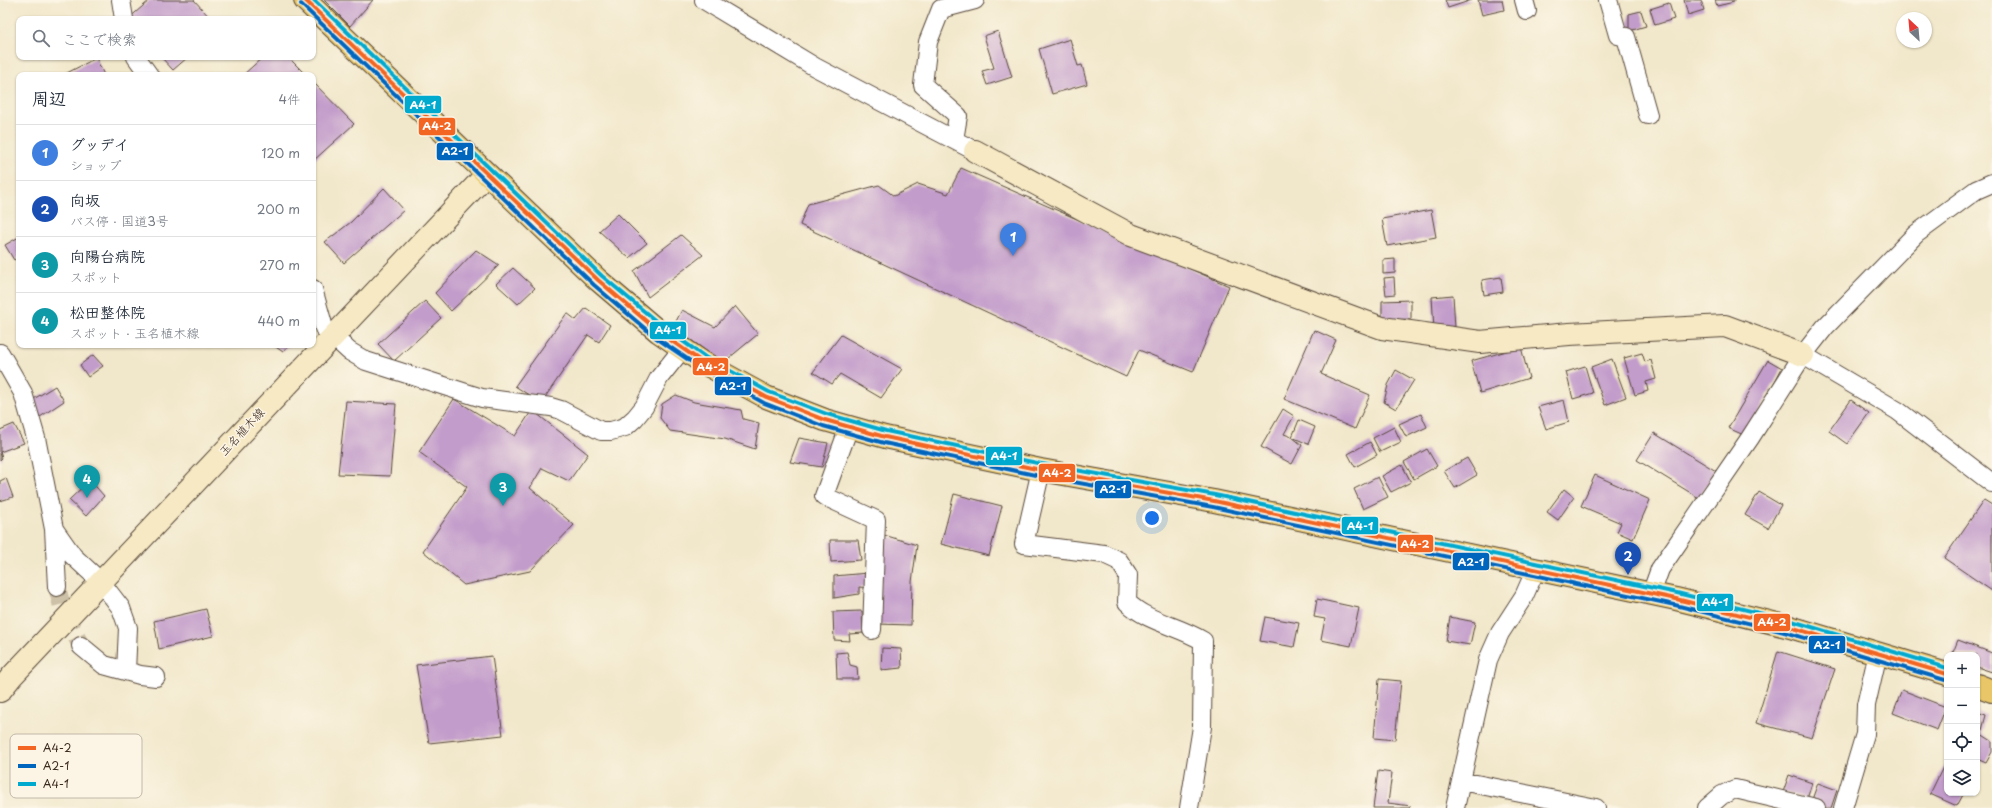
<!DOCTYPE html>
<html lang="ja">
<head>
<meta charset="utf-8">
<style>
	:root { --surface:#fff; --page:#f2f2f3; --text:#1f2937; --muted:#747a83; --line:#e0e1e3; --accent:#1a73e8 }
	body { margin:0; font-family:"Playpen Sans","Klee One",sans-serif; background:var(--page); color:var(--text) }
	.controls { position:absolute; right:12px; bottom:12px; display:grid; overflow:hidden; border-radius:8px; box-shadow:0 1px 3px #0004 }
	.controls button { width:36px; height:36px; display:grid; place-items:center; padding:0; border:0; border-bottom:1px solid var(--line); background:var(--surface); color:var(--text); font:20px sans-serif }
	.compass { position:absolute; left:1896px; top:12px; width:36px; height:36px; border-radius:50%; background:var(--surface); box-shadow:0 1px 3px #0004; rotate:334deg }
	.you { position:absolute; left:1152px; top:518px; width:14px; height:14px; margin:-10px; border:3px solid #fff; border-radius:50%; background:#1a73e8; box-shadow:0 0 0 6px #1a73e833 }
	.badge { display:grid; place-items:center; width:26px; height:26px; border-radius:50%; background:var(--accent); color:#fff; font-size:13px; font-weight:700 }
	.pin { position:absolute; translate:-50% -33px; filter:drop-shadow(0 1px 2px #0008) }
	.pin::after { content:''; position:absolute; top:21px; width:14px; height:12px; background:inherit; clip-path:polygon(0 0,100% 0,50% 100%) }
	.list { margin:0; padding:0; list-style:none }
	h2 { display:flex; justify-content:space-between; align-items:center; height:52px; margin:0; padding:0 16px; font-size:17px }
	h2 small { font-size:13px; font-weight:400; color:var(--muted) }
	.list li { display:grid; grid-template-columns:26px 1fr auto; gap:12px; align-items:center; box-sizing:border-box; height:56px; padding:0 16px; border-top:1px solid var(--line) }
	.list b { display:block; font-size:15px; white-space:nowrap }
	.list p { margin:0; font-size:13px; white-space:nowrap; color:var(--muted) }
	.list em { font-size:13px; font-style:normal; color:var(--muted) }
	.icon { flex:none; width:22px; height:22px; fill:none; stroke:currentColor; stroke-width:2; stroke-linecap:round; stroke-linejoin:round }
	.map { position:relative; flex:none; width:1992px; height:808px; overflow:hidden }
	.search { position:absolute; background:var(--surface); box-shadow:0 1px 3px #0004; left:16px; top:16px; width:300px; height:44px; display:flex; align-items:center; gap:10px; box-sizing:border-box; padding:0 14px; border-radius:8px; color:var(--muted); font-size:15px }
	.panel { position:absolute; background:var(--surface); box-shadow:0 1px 3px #0004; left:16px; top:72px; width:300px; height:276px; border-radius:8px }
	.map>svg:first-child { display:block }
	.building { fill:#c29ccb }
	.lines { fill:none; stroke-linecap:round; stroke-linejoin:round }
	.street-tunnel { stroke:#cdc1a8; stroke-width:18; stroke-dasharray:18 9; stroke-linecap:butt }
	.street-casing { stroke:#564638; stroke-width:20 }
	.secondary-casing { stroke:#564638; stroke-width:24 }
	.highway-casing { stroke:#564638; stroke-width:24 }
	.street { stroke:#fff; stroke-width:18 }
	.secondary { stroke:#f6e9c3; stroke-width:22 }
	.highway { stroke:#e9c769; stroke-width:22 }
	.bus-1-casing { stroke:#fcf5e5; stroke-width:7 }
	.bus-2-casing { stroke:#fcf5e5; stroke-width:7 }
	.bus-3-casing { stroke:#fcf5e5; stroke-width:7 }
	.bus-1 { stroke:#f26522; stroke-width:4 }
	.bus-2 { stroke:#0065bd; stroke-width:4 }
	.bus-3 { stroke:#00a9ce; stroke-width:4 }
	.labels { text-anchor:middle; stroke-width:3; stroke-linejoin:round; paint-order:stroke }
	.street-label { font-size:12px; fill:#3b2a1e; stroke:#fcf5e5 }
	.key { fill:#fcf5e5; stroke:#c2b8a9; stroke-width:1 }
	.key-label { font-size:11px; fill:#3b2a1e }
	.line-badge { stroke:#fcf5e5; stroke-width:1.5 }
	.badge-label { font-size:11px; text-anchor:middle; font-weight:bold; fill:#fff }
</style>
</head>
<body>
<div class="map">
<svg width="1992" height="808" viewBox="0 0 1992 808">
	<rect width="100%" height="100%" fill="#fcf5e5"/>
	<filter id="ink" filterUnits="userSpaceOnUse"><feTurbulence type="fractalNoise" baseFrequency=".025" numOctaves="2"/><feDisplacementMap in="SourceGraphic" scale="8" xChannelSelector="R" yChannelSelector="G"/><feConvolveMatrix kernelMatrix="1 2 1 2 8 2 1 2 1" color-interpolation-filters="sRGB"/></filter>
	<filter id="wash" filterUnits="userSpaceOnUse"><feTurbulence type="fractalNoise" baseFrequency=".012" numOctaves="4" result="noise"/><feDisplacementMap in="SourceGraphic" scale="16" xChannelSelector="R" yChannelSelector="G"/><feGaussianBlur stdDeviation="0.9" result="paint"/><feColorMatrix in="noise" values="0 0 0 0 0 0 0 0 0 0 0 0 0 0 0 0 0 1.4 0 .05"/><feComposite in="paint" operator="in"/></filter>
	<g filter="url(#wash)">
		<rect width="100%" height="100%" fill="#f1e7ca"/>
		<g id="blocks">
			<path class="building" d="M150 0H194L211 19H128Z
				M324 0H373L350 26Z
				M1445 0H1472L1448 8Z
				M1478 0H1502L1504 10 1482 15Z
				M1684 0H1701L1704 10 1688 15Z
				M1715 0H1734V2L1717 6Z
				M1669 3 1674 19 1655 25 1650 9Z
				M1641 11 1646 26 1629 31V14Z
				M998 31 1012 77 987 85 982 71 994 68 984 36Z
				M1070 39 1078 66 1082 65 1087 84 1052 94 1039 49Z
				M161 57H188L173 70Z
				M263 57H288L306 75H243Z
				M96 58 104 75H63Z
				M313 82 354 124 313 161Z
				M961 168 1229 286 1193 372 1139 350 1126 377 800 225 808 204 879 185 894 196 918 184 948 194Z
				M384 188 404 210 344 263 325 242 351 222Z
				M1431 210 1436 237 1387 246 1382 219Z
				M618 214 647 243 629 258 599 231Z
				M681 235 703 255 648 297 634 271Z
				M19 237V257L14 260 5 245Z
				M476 250 499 265 451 311 435 293Z
				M1395 259V273L1383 274V260Z
				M513 268 535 288 518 304 496 284Z
				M1394 277 1395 294 1386 295 1384 278Z
				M1501 277 1503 292 1484 295 1482 280Z
				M1453 295 1455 328 1434 329 1432 297Z
				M1411 300V319L1382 320V301Z
				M425 301 441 318 394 361 378 344Z
				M735 306 758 334 723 363 673 327 682 310 715 327Z
				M586 308 610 325 599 342 588 335 541 403 515 386 567 313 576 320Z
				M1314 330 1336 340 1321 374 1370 395 1355 429 1284 399Z
				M841 335 902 369 881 398 840 374 832 384 813 372Z
				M273 345H289L283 352Z
				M1521 347 1529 378 1480 393 1471 361Z
				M1642 353 1645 362 1651 360 1656 379 1646 382 1648 391 1635 395 1624 358Z
				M93 355 103 366 88 377 80 365Z
				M1612 359 1626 397 1605 405 1591 367Z
				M1768 360 1782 368 1746 436 1728 428Z
				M1585 366 1593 393 1573 399 1566 372Z
				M1396 370 1414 380 1396 409 1384 402 1388 385Z
				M55 386 64 401 40 417 32 400Z
				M676 395 694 402 741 410 743 419 759 423 755 449 725 439 670 431 660 418 662 404Z
				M454 399 515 436 532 410 588 454 569 481 542 468 530 488 574 525 530 571 464 585 423 551 467 487 419 452Z
				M1564 400 1569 422 1546 429 1538 407Z
				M1851 400 1869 413 1847 444 1829 431Z
				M346 401 396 404 390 476 338 474Z
				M1283 409 1294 416 1284 434 1292 437 1299 420 1315 427 1308 444 1292 437 1302 445 1292 464 1261 447Z
				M1421 414 1427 427 1406 437 1399 424Z
				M14 424 24 443 0 452 2 458 0 460V430Z
				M1394 427 1401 442 1380 452 1373 438Z
				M1654 433 1716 471 1699 498 1637 460Z
				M799 438 828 443 822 467 790 462Z
				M1370 442 1377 455 1355 467 1348 454Z
				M1427 449 1437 466 1414 479 1404 462Z
				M1467 458 1477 475 1455 488 1444 471Z
				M1402 465 1411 482 1391 492 1382 476Z
				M1595 475 1650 500 1633 539 1617 532 1621 523 1581 506Z
				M1378 477 1388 497 1363 509 1354 489Z
				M6 478 13 497 0 501V481Z
				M90 480 104 496 86 516 69 500Z
				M1564 489 1574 497 1558 520 1547 512Z
				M1759 492 1781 505 1768 528 1745 515Z
				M954 494 1002 506 989 556 941 544Z
				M1984 500 1992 505V591L1944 558Z
				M884 535 917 545 912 582 911 625 877 624Z
				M830 540H858L861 560 831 562Z
				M868 573 871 588 859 587V594L834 598V576Z
				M1317 599 1359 608 1351 646 1321 640 1325 619 1314 617Z
				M206 609 213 636 159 649 154 621Z
				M862 611 863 633 849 634 850 641 834 640 833 612Z
				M1265 617 1299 623 1294 647 1260 641Z
				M1450 617 1475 622 1470 645 1446 641Z
				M1958 640 1992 653V672L1977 667V655H1952Z
				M882 648 901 649 902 668 881 670Z
				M1778 651 1835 669 1812 738 1756 723Z
				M847 652 850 665 857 667 858 679H837L836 653Z
				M492 656 503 735 429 743 416 665Z
				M1379 679 1401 681 1395 740 1374 738Z
				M1902 690 1946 707 1937 730 1893 713Z
				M1977 712 1986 715 1981 734 1992 741V752L1986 763 1977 759Z
				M1947 759V793H1964L1957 806 1930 794Z
				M1378 771 1392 773 1388 803 1411 806 1409 808H1373Z
				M1789 775 1812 783 1807 799 1783 792Z
				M1818 783 1837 790 1831 808H1819L1810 805Z"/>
		</g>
	</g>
	<g filter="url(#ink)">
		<use href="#blocks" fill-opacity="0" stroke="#564638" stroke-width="1"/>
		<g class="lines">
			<path class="street-tunnel" d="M57 587 63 610 81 646"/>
			<defs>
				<path id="street" d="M121 0 124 19
					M704 0 815 67 975 151
					M1524 0 1527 11
					M1608 0 1618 35 1626 37 1648 115
					M136 57 149 75
					M954 140 958 116 923 85 928 42 941 9 975 0
					M313 289 324 328 349 351 366 361 482 398 551 407 561 410 601 431H611L625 427 635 418 644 407 659 378 683 348
					M0 353 23 393 36 438 54 529 57 587
					M1803 355 1898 411 1992 483
					M849 427 824 496 876 520 872 630
					M1041 470 1024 544 1104 554 1119 561 1128 575 1127 602C1147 622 1179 626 1203 641L1202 727 1189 808
					M54 529 73 556 101 582 121 608 128 628 126 671
					M1651 594 1660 569 1750 438 1803 355 1825 327 1916 234 1976 190 1992 183
					M81 646 104 665 140 675 156 677
					M1461 781 1596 808
					M1455 808 1488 660 1500 633 1524 596 1536 569
					M1707 808 1722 795 1735 789 1816 808
					M1843 808 1865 734 1866 705 1878 653"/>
				<path id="secondary" d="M975 151 1131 235 1382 328 1480 342 1569 334 1725 326 1803 355
					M0 691 12 676 486 175"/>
				<path id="highway" d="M305 0 598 280 659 332 702 362 766 397 825 420 885 437 1041 470 1214 501 1676 599 1790 627 1947 674
					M1977 685 1992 691"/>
			</defs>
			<use href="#street" class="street-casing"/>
			<use href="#secondary" class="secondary-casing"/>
			<use href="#highway" class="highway-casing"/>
			<use href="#street" class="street"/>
			<use href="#secondary" class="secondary"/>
			<use href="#highway" class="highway"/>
			<defs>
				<path id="bus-1" d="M305 0 598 280 659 332 702 362 766 397 825 420 885 437 1041 470 1214 501 1676 599 1790 627 1947 674"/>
				<path id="bus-2" d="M301 4 594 285 655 337 699 367 764 403 823 426 884 443 1040 476 1213 507 1675 605 1788 633 1945 680"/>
				<path id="bus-3" d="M314 0 602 276 663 327 705 357 769 392 827 414 886 431 1042 464 1215 495 1677 593 1792 621 1947 668"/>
			</defs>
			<use href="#bus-1" class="bus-1-casing"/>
			<use href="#bus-2" class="bus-2-casing"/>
			<use href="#bus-3" class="bus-3-casing"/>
			<use href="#bus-1" class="bus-1"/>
			<use href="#bus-2" class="bus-2"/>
			<use href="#bus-3" class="bus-3"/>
		</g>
	</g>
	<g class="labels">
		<g class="street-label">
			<text transform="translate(242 432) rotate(-47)" y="4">玉名植木線</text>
		</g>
	</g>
	<rect x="10" y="734" width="132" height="64" rx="6" class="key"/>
	<rect x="18" y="746" width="18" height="4" fill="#f26522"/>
	<rect x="18" y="764" width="18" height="4" fill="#0065bd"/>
	<rect x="18" y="782" width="18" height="4" fill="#00a9ce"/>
	<g class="key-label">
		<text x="43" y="752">A4-2</text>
		<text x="43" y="770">A2-1</text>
		<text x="43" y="788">A4-1</text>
	</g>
	<g class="line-badge">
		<rect x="404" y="95" width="38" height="19" rx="4" fill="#00a9ce"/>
		<rect x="418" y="117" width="38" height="19" rx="4" fill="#f26522"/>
		<rect x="436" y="142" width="38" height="19" rx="4" fill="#0065bd"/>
		<rect x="649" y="321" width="38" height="19" rx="4" fill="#00a9ce"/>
		<rect x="692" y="357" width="37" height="19" rx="4" fill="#f26522"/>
		<rect x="714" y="376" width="38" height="20" rx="4" fill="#0065bd"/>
		<rect x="985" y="446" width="38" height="20" rx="4" fill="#00a9ce"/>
		<rect x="1038" y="463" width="38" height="20" rx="4" fill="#f26522"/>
		<rect x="1094" y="480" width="38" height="19" rx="4" fill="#0065bd"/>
		<rect x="1341" y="516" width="38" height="19" rx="4" fill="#00a9ce"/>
		<rect x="1397" y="534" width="37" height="19" rx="4" fill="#f26522"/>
		<rect x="1452" y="552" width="38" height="19" rx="4" fill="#0065bd"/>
		<rect x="1696" y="593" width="38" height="19" rx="4" fill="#00a9ce"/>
		<rect x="1753" y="613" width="38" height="19" rx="4" fill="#f26522"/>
		<rect x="1808" y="635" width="38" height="19" rx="4" fill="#0065bd"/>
	</g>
	<g class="badge-label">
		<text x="423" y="109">A4-1</text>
		<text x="437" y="130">A4-2</text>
		<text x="455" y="155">A2-1</text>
		<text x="668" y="334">A4-1</text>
		<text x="711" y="371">A4-2</text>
		<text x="733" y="390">A2-1</text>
		<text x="1004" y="460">A4-1</text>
		<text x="1057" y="477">A4-2</text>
		<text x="1113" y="493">A2-1</text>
		<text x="1360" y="530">A4-1</text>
		<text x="1415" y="548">A4-2</text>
		<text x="1471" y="566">A2-1</text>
		<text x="1715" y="606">A4-1</text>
		<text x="1772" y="626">A4-2</text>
		<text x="1827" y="649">A2-1</text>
	</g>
</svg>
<div class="controls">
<button>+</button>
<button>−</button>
<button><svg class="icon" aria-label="locate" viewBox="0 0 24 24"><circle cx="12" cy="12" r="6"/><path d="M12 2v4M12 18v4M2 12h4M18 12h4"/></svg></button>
<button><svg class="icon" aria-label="layers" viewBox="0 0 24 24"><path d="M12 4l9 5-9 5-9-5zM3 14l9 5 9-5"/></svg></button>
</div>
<svg class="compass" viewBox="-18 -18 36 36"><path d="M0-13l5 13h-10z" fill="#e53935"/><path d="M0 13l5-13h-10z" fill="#747a83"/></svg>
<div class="you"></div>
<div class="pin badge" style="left:1013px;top:256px;background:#3f7fe0">1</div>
<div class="pin badge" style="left:1628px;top:575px;background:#1a4fb4">2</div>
<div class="pin badge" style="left:503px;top:506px;background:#0f9aa8">3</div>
<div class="pin badge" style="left:87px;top:498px;background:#0f9aa8">4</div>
<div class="search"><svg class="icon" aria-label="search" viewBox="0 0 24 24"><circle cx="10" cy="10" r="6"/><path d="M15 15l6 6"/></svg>ここで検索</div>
<section class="panel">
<h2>周辺<small>4件</small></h2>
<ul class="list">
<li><span class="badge" style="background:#3f7fe0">1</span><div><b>グッデイ</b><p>ショップ</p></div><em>120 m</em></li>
<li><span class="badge" style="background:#1a4fb4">2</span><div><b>向坂</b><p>バス停 · 国道3号</p></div><em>200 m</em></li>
<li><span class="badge" style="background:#0f9aa8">3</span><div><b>向陽台病院</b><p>スポット</p></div><em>270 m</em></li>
<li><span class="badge" style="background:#0f9aa8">4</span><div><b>松田整体院</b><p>スポット · 玉名植木線</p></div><em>440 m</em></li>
</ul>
</section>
</div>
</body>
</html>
